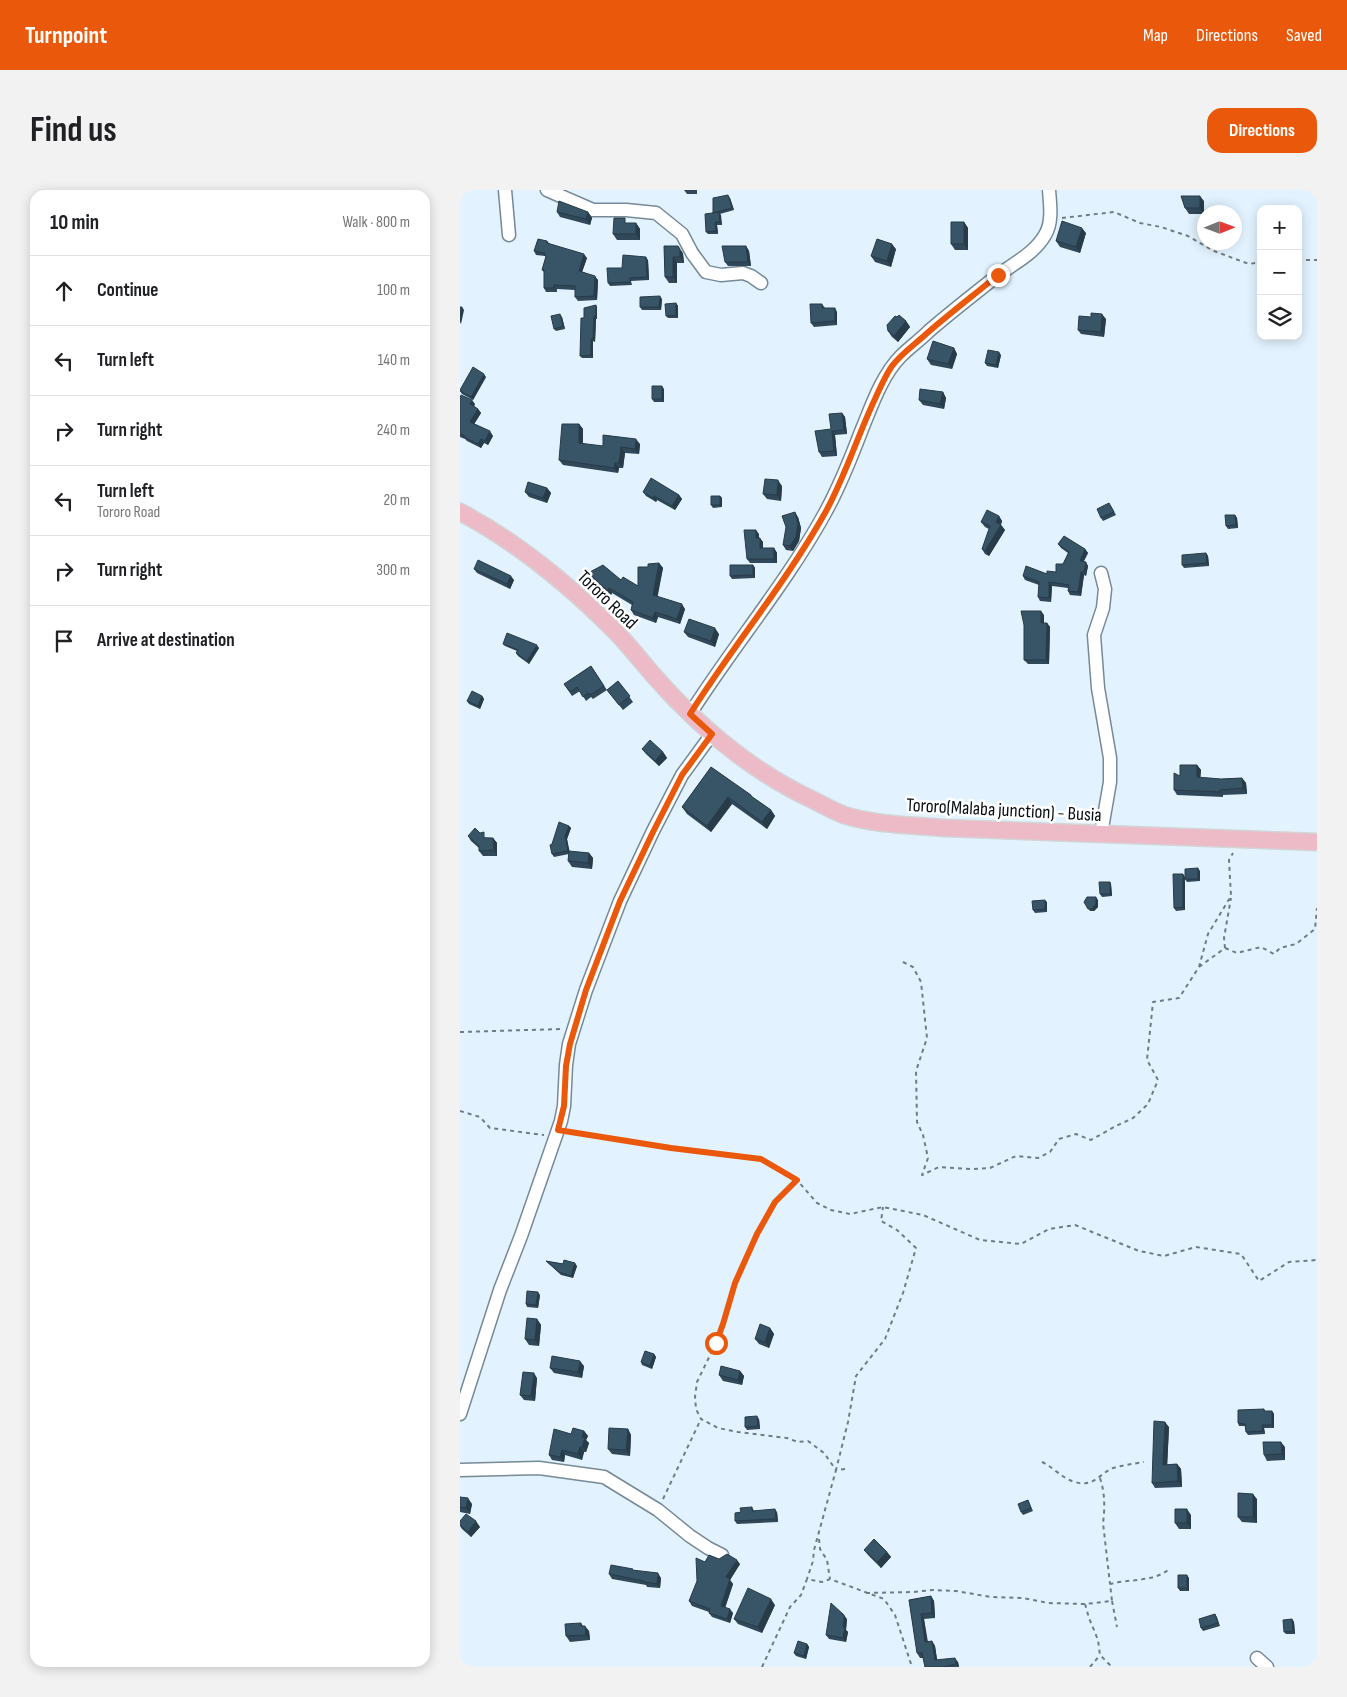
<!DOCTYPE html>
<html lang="en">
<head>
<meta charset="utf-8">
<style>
	:root { --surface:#fff; --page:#f2f2f2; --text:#202124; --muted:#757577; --line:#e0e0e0; --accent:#ea580c }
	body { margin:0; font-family:"Sofia Sans Condensed",sans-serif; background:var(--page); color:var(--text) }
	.controls { position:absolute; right:15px; top:15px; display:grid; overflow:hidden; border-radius:10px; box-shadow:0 2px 12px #0003 }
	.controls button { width:45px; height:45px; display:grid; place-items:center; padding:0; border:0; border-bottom:1px solid var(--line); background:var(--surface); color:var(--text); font:25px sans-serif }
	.compass { position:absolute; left:737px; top:15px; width:45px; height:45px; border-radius:50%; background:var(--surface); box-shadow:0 2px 12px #0003; rotate:89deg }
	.stop { position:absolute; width:15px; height:15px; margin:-11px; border:4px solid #ea580c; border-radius:50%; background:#fff }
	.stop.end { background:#ea580c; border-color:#fff; box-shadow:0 1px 5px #0008 }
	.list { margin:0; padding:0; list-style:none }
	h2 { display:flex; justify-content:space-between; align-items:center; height:65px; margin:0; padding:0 20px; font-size:21px }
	h2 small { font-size:16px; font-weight:400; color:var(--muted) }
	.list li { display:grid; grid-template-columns:32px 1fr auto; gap:15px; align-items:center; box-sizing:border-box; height:70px; padding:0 20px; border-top:1px solid var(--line) }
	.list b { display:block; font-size:19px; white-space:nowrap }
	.list p { margin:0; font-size:16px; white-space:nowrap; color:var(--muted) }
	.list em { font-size:16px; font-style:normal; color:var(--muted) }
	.icon { flex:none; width:28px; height:28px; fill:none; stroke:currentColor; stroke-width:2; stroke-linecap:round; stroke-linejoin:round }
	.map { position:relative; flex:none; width:857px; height:1477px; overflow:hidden; border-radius:15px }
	header { display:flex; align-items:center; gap:30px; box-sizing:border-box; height:70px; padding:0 25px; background:var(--accent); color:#fff }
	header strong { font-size:24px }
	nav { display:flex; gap:28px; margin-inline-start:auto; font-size:18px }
	.intro { display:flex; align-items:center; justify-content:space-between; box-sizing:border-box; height:120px; padding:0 30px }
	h1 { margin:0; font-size:35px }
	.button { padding:12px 22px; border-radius:15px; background:var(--accent); color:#fff; font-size:18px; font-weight:700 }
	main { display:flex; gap:30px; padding:0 30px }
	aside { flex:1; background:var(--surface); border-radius:15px; box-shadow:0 2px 12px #0003 }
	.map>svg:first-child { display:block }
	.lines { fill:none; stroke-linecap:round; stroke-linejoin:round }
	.minor-casing { stroke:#768996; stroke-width:15 }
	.major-casing { stroke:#d3d4d5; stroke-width:19 }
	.path { stroke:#707c84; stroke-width:2; stroke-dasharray:4 4; stroke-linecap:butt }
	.minor { stroke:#fff; stroke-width:12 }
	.major { stroke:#edbbc7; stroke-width:16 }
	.wall { fill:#304859 }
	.shaded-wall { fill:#273b48 }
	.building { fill:#385467; stroke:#273b48 }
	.route { stroke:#ea580c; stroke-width:6 }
	.labels { text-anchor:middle; stroke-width:5; stroke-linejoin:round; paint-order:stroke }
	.street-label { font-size:19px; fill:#080f13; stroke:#fff }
</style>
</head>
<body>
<header>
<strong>Turnpoint</strong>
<nav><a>Map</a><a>Directions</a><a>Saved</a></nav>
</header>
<div class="intro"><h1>Find us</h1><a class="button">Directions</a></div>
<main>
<aside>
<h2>10 min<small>Walk · 800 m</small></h2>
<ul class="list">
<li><svg class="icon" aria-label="ahead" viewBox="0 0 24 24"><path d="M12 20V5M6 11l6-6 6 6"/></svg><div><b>Continue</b></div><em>100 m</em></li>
<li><svg class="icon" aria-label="left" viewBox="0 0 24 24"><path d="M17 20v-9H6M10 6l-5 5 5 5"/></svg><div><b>Turn left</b></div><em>140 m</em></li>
<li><svg class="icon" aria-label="right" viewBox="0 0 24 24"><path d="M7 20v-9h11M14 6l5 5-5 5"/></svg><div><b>Turn right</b></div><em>240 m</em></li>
<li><svg class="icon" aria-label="left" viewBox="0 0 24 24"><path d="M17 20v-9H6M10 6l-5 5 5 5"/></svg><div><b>Turn left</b><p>Tororo Road</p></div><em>20 m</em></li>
<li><svg class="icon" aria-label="right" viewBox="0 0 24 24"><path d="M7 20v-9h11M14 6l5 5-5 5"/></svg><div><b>Turn right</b></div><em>300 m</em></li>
<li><svg class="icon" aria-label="arrive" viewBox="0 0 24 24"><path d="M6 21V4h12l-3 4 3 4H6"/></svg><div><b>Arrive at destination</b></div></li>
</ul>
</aside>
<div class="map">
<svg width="857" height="1477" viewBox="0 0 857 1477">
	<rect width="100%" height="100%" fill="#e2f3ff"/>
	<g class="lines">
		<defs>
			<path id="minor" d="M45 0 49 45
				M87 0 133 20H166L196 23 222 44 232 63 246 82 261 85 283 83 291 86 301 93
				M641 383 645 399 643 418 634 445 638 498 650 568V592L641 644
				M230 524C273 456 326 394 365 323 380 296 391 268 402 239 412 215 422 185 441 166 450 157 460 150 469 141 491 122 514 104 537 86 554 73 574 64 585 45 593 32 590 14 589 0
				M0 1224 40 1100 61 1046 101 931 104 916 106 875 109 854 126 800 160 711 193 641 222 585 252 544
				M0 1280 79 1278 144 1287 198 1320 230 1346 248 1358 262 1365
				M797 1468 807 1477"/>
			<path id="major" d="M0 322C57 352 107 393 153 439 168 454 181 471 195 487 240 538 291 581 353 610 363 615 373 621 384 625 416 635 451 635 485 638L857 652"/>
		</defs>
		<use href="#minor" class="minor-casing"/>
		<use href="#major" class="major-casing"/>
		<path class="path" d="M602 28 654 22 680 33 701 37 728 46 754 61 789 74 801 72
			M838 70H857
			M765 758 777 763 801 757 814 764 820 758 836 754 855 739 857 718
			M443 772 453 777 461 792 467 848 456 881 457 932 463 945 468 968 462 985 479 977 512 979 530 978 556 966 578 968 590 962 599 949 616 944 631 950 654 937 673 928 688 914 698 890 687 870 693 812 719 808 739 777 748 744 771 706 769 670 773 663
			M739 777 765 758 764 748 771 708
			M0 842 102 839
			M0 921 20 927 30 938 84 945
			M110 942 211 958 301 969 337 990 357 1013 371 1020 390 1024 423 1017 463 1025 520 1050 561 1054 589 1039 615 1035 679 1061 704 1066 736 1057 781 1064 799 1091 829 1072 857 1070
			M337 991 315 1012 304 1029 282 1075 275 1093 263 1134 256 1153 237 1192 235 1207 236 1219 241 1229 258 1238 278 1242 327 1248 338 1252 348 1251 364 1263 376 1280 354 1360 353 1371 347 1389
			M582 1272C593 1277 603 1289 615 1292 634 1298 640 1283 653 1278 663 1275 673 1274 684 1272
			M385 1279 376 1280 388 1232 396 1186 425 1149 443 1103 456 1058 437 1040 421 1031 423 1017
			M640 1288C645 1303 645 1318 643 1333L650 1394
			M203 1309 241 1229
			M359 1349 360 1359 367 1370 370 1389
			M406 1403 453 1402 473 1400 496 1401 531 1407 563 1408 588 1413 625 1414 652 1411 650 1394C668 1389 693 1392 708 1380
			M652 1411 657 1437
			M625 1414 629 1428 638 1450 640 1465 652 1477
			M302 1477 330 1417 341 1405 347 1389 362 1392 370 1389 424 1409 435 1425 452 1477
			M630 1477 640 1465"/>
		<use href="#minor" class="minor"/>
		<use href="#major" class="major"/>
	</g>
	<path class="wall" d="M224 0H237V4H227Z
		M270 8 274 20 260 24 262 35H257L258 44H248L246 42 253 23Z
		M744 11V24H729L725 18Z
		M97 22H128L132 28 130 35 100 27Z
		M504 32 508 38V60H495L491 54Z
		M169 33H176L180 39V50H157L153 44Z
		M626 43 620 63 600 57 596 51Z
		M87 51 90 54 127 68 122 82 138 90 137 110 118 111 115 107V100L97 99V102H86L84 98V82L82 80 86 67 85 66 76 65 74 61Z
		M204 56 222 61 223 64 224 73H217V93H209L205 87Z
		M286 56 289 61 291 76H268L265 72Z
		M436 59 431 77 415 72 411 66Z
		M188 70 189 90 171 91 172 95 150 96 148 93 162 78Z
		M202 109 201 120H182L180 117Z
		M216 113 218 116V128H208L206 126Z
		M362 114 365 118 377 122V135L354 137 351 133Z
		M137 117V129H136L135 152 133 151V168H122L120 166 124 128Z
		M102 127 105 139 96 141 94 139Z
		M437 127 446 131 450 137 438 152 432 147 428 141Z
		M631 127 646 129 644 147 621 144 618 140Z
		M494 158 497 164 492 179 471 175 467 169Z
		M541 165 538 178 527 176 525 173Z
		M26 187 13 210 2 204 0 201Z
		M204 199V212H194L192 209Z
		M483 202 486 208 484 219 463 215 459 210Z
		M0 208 15 214 14 216 18 219 21 223 14 234 33 246 28 255 24 253 21 258 7 251 5 249 0 247Z
		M382 223 385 227 387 244 375 245 377 266 362 267 359 262 371 239Z
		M119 234 123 239V254L143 256 180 254 179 264 165 263 163 278H159L158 283 103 275 99 270Z
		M322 296 321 311 307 309 303 304Z
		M87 298 91 303 87 313 69 307 65 302Z
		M183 302 219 305 222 309 215 320 197 310 196 312 186 306Z
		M260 306 262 308V317L253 318 251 315Z
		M651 316 656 325 643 331 641 328Z
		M775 325 777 328 778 338 768 339 766 336Z
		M539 326 542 331 541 335 545 340 529 366 525 364 522 359 529 339 525 337 521 332Z
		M338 327 341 338 339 351 333 361 326 360 323 355Z
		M299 344V348L303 352V358H314L317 363V373H290L287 369Z
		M598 354 625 359 628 363 624 371 628 376 626 386 624 385 621 406 610 405 608 401V398L592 396 591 412 580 411 578 407 579 395 565 390 563 386 596 382 603 374 608 363 601 358Z
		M746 363 748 366 749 376 724 378 722 375Z
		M199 373 203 378 197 406 225 419 220 434 198 427 196 433 174 425 171 420 172 415 152 403 151 405 131 388 128 383 161 390 178 396 188 377Z
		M293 375 295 378V388L272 389 270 386Z
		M14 379 54 390 50 399 17 383Z
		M584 425V433H587L590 437 589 474H568L564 470Z
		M224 442 259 444 255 457 228 447Z
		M43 454 79 458 69 474 58 466 56 463 57 461 45 456Z
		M131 476 147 500 133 509 131 507 126 511 120 501 112 506 104 494Z
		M158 491 173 512 163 520 147 500Z
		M22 506 24 509 20 519 9 514 7 511Z
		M182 559 203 562 207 568 199 576 186 564Z
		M737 575 741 580 740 588 761 589 782 588 786 593 787 604 763 605V607L717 605 714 600 720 586Z
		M251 577 293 608 311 620 315 626 307 639 272 614 251 642 227 624 222 617Z
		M109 636 111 638 107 649 109 662 129 663 133 668 132 679 112 677 108 671 109 664 94 667 92 664V654Z
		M8 646 33 648 37 653V666H23L19 661V658L11 651Z
		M740 681V691L727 692 725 689Z
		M725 687V720L716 721 714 718Z
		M650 692 651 694 652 706 642 707 640 704Z
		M638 710V717L634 721H630L624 712Z
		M587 712V722L575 723 573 720Z
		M86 1071 117 1076 113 1088 101 1085 88 1073Z
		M80 1105 78 1118 67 1117 66 1114Z
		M77 1129 81 1135 79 1156 69 1155 65 1149Z
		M310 1138 314 1144 309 1158 299 1154 295 1149Z
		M194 1164 196 1167 192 1179 182 1175 181 1172Z
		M124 1176 122 1188 94 1183 90 1178Z
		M280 1181 284 1186 282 1195 263 1191 259 1185Z
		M77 1188 75 1211 64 1210 60 1205Z
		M804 1219 805 1221H812L814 1224V1238H804L805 1244 788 1245 786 1242 785 1236H779L778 1233Z
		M299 1229 300 1239 287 1240 285 1237Z
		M709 1237 707 1275 717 1274 721 1279 722 1297 695 1298 692 1293Z
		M168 1239 171 1245 170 1266 152 1264 148 1259Z
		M124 1241 128 1246 126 1250 129 1253 126 1262H124L122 1270 105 1265 104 1272 92 1270 89 1265 111 1244Z
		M825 1257V1270L807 1271 804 1265Z
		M0 1307 12 1314 10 1324 0 1322Z
		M797 1309V1333L782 1332 778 1327Z
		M568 1310 573 1321 563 1325 561 1322Z
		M292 1317 294 1321 317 1322 318 1332 277 1334 275 1331 281 1322Z
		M731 1325V1339H719L715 1333Z
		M0 1331 20 1337 11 1347 2 1339 0 1336Z
		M404 1360 427 1362 431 1367 421 1378 408 1365Z
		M259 1369 280 1374 270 1390 273 1394 265 1418 273 1423 270 1433 252 1427 249 1423V1422L232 1416 229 1411 245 1372Z
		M174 1381 201 1388 200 1398 187 1397 186 1395 152 1389 149 1384Z
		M729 1388V1401H720L718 1398Z
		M471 1406 474 1411 475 1428 464 1429 468 1452 472 1451 475 1456 477 1470 498 1472 499 1477H465L463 1468H460L457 1463 449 1410Z
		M315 1415 302 1443 278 1434 274 1429Z
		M755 1424 757 1427 760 1436 743 1441 741 1438Z
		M387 1429 386 1440 388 1442 386 1452 369 1449 366 1445Z
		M832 1429 834 1432 835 1444H826L824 1442Z
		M121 1433 123 1436 129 1441 130 1450 110 1452 106 1446Z
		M347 1454 349 1457 346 1469 336 1466 334 1463Z"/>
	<path class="shaded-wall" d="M268 5 270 8 274 20 272 18Z
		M740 6 744 11V24L740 18Z
		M128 22 132 28 130 35 126 29Z
		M259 22 261 25 262 35 260 32Z
		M255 32 257 35 258 44 256 41Z
		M504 32 508 38V60L504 54Z
		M176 33 180 39V50L176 44Z
		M622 38 626 43 620 63 616 57Z
		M432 54 436 59 431 77 427 71Z
		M218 56 223 64 224 73 220 67Z
		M286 56 289 61 291 76 288 72Z
		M124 64 127 68 121 85 119 81Z
		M186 67 188 70 189 90 187 87Z
		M213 67 217 73V93L213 87Z
		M135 86 138 90 137 110 134 106Z
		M200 106 202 109 201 120 199 117Z
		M216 113 218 116V128L216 125Z
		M136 115 137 117V129L136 126Z
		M2 117 4 120 1 134 0 132V127Z
		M375 118 377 122V135L375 131Z
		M100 124 102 127 105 139 103 136Z
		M642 124 646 129 644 147 641 142Z
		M134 126 136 129 135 152 133 149Z
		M446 131 450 137 438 152 434 146Z
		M131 149 133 151V168L131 165Z
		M494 158 497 164 492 179 488 174Z
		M539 162 541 165 538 178 536 175Z
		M24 184 26 187 13 210 11 207Z
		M202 196 204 199V212L202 209Z
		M483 202 486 208 484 219 480 214Z
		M12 210 15 214 13 218 10 214Z
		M18 219 21 223 13 236 10 232Z
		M382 223 385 227 387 244 384 240Z
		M119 234 123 239V258L119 253Z
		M30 241 33 246 28 255 25 251Z
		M372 241 375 245 377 266 374 261Z
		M21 249 24 253 21 258 18 254Z
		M176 249 180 254 179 264 175 259Z
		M161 257 165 263 163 278 159 273Z
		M155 273 159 278 158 283 154 278Z
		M318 290 322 296 321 311 317 305Z
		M87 298 91 303 87 313 83 308Z
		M219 305 222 309 215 320 212 316Z
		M194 306 197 310 196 312 193 308Z
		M260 306 262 308V317L260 315Z
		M335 322 338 327 341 338 339 351 333 361 330 356Z
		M775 325 777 328 778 338 776 335Z
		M539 326 542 331 540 337 536 332Z
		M541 335 545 340 529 366 525 361Z
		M296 340 299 344V352L296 348Z
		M300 348 303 352V363L300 358Z
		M314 358 317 363V373L314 369Z
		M625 359 628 363 622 374 620 371Z
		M746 363 748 366 749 376 747 373Z
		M626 372 628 376 626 386 624 382Z
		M199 373 203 378 197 410 193 405Z
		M293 375 295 378V388L293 385Z
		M621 382 624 385 621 406 618 402Z
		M51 386 54 390 50 399 47 394Z
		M589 392 592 396 591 412 589 408Z
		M149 398 152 403 151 405 147 400Z
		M222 414 225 419 220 434 217 429Z
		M581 421 584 425V438L581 433Z
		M195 422 198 427 196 433 193 428Z
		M587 433 590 437 589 474 586 470Z
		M255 438 259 444 255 457 251 451Z
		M77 455 79 458 69 474 67 471Z
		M22 506 24 509 20 519 18 516Z
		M203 562 207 568 199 576 195 571Z
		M737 575 741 580 740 593 737 587Z
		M782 588 786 593 787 604 783 598Z
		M268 607 272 614 251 642 247 636Z
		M311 620 315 626 307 639 302 632Z
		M109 636 111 638 107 649 110 663 108 661 105 646Z
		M33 648 37 653V666L34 660Z
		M129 663 133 668 132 679 128 673Z
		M738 678 740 681V691L738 689Z
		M723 684 725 687V720L723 717Z
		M650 692 651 694 652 706 650 704Z
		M636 707 638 710V717L634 721 632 719Z
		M585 710 587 712V722L585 719Z
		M115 1073 117 1076 113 1088 111 1086Z
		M78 1102 80 1105 78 1118 76 1115Z
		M77 1129 81 1135 79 1156 75 1150Z
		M310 1138 314 1144 309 1158 305 1152Z
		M194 1164 196 1167 192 1179 190 1176Z
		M120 1171 124 1176 122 1188 118 1182Z
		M280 1181 284 1186 282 1195 278 1190Z
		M74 1183 77 1188 75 1211 71 1206Z
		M812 1221 814 1224V1238L812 1235Z
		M297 1226 299 1229 300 1239 298 1236Z
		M705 1232 709 1237 707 1280 703 1275Z
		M802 1235 804 1238 805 1244 803 1241Z
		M168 1239 171 1245 170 1266 166 1260Z
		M124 1241 128 1246 126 1250 129 1253 126 1262 122 1257V1247Z
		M821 1252 825 1257V1270L822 1264Z
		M120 1257 124 1262 122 1270 118 1264Z
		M102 1260 105 1265 104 1272 100 1267Z
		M717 1274 721 1279 722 1297 718 1291Z
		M793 1304 797 1309V1333L793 1327Z
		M8 1308 12 1314 10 1324 6 1318Z
		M315 1319 317 1322 318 1332 316 1329Z
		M727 1319 731 1325V1339L727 1333Z
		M16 1331 20 1337 11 1347 8 1342Z
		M427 1362 431 1367 421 1378 417 1372Z
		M277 1370 280 1374 270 1390 273 1394 264 1421 261 1416 266 1387Z
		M198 1383 201 1388 200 1398 197 1394Z
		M727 1385 729 1388V1401L727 1398Z
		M471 1406 474 1411 475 1428 472 1423Z
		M311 1409 315 1415 302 1443 298 1437Z
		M270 1419 273 1423 270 1433 267 1429Z
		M461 1424 464 1429 468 1457 465 1452Z
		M384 1425 387 1429 386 1440 388 1442 386 1452 383 1448Z
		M832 1429 834 1432 835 1444 833 1441Z
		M125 1436 129 1441 130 1450 126 1445Z
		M472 1451 475 1456 478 1475 475 1470Z
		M347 1454 349 1457 346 1469 344 1466Z
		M495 1468 498 1472 499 1477 496 1474Z"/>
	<path class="building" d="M268 5 272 18 253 23V8Z
		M721 6H740V18H725Z
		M99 11 128 22 126 29 97 22Z
		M259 22 260 32H255L256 41 246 42 245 24Z
		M154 28H165V33H176V44H153Z
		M602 31 622 38 616 57 596 51Z
		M491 32H504V54H491Z
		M78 49 87 51V53L124 64 119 81 135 86 134 106 115 107V96L94 95V98H84V80H82L86 66 84 65 85 63 74 61Z
		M417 49 432 54 427 71 411 66Z
		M204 56H218L220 59V67H213V87H205Z
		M262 56H286L288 72H265Z
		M163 65 186 67 187 87 170 88V92L148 93 147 78H162Z
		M200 106 199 117H180V107Z
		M216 113V125L206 126 205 114Z
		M350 114H362V118H375V131L351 133Z
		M136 115V126H134L133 149H131V165L120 166 121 128H124V118Z
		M0 117H2L0 127Z
		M631 123 642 124 641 142 618 140 619 126 631 127Z
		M100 124 103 136 94 139 91 126Z
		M439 125 446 131 434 146 428 141 427 135 435 126 437 127Z
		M473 151 494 158 488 174 467 169Z
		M528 160 539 162 536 175 525 173Z
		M13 177 24 184 11 207 0 201V200Z
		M192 196H202V209H192Z
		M460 199 483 202 480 214 459 210Z
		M1 205 12 210 10 214 18 219 10 232 30 241 25 251 21 249 18 254 4 247V245L0 244V208Z
		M382 223 384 240 372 241 374 261 359 262 355 241 371 239 369 224Z
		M102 234H119V253L143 256V245L176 249 175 259 161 257 159 273H155L154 278 99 270Z
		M191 288 219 305 212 316 194 306 193 308 183 302Z
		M305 289 318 290 317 305 303 304Z
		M68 292 87 298 83 308 65 302Z
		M251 306H260V315H251Z
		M649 313 654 322 641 328 637 319Z
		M527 320 539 326 536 332 541 335 525 361 522 359 530 336 521 332Z
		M335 322 338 334 336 347 330 356 323 355 326 337 322 326Z
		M765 325H775L776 335 766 336Z
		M284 340H296V348H300V358H314V369H287Z
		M604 346 625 359 620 371 626 372 624 382H621L618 402 608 401 609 395 589 392V408L578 407 579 392 563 386 566 376 587 384V381L596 382V374H603L609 362 598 354Z
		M746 363 747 373 722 375V365Z
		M18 370 51 386 47 394 14 379Z
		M199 373 193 405 222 414 217 429 195 422 193 428 171 420 173 412 149 398 147 400 128 383 143 375 161 390 163 387 178 396V377H188V374Z
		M270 375H293V385L270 386Z
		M561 421H581V433H587L586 470H564V435Z
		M229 429 255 438 251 451 224 442Z
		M47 443 77 455 67 471 56 463 58 460 43 454Z
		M131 476 144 496 130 505 128 503 123 507 117 497 110 502 104 494Z
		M158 491 170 506 159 515 147 500Z
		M12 501 22 506 18 516 7 511Z
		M190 550 203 562 195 571 182 559Z
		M720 575H737V587L761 589 782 588 783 598 760 600V602L714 600V583L720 586Z
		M251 577 291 605V606L311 620 302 632 268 607 247 636 222 617Z
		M99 632 109 636 105 646 108 661 92 664 90 655 92 654Z
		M15 638 20 643 24 642V648H33L34 660 19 661V656L8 646Z
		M109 661 129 663 128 673 108 671Z
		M738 678V689H725V679Z
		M713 684H723V717L714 718Z
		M639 692H650V704H640Z
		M627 707H636V714L632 719H628L624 712Z
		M585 710V719L573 720 572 711Z
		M104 1070 115 1073 111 1086 99 1082 86 1071 103 1074Z
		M67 1101 78 1102 76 1115 66 1114Z
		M67 1128 77 1129 75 1150 65 1149Z
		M300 1134 310 1138 305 1152 295 1149Z
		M185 1161 194 1164 190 1176 181 1172Z
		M92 1166 120 1171 118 1182 90 1178Z
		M261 1176 280 1181 278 1190 259 1185Z
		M63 1182 74 1183 71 1206 60 1205Z
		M804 1219V1221H812V1235H802L803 1241 786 1242 785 1234 778 1233V1220Z
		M297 1226 298 1236 285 1237V1227Z
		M694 1231 705 1232 703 1275 717 1274 718 1291 692 1293Z
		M113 1238 124 1241 122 1247 125 1248 122 1257H120L118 1264 102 1260 100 1267 89 1265 94 1239 111 1244Z
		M149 1238 168 1239 166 1260 148 1259Z
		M803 1252H821L822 1264 804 1265Z
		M778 1303 793 1304V1327H778Z
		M0 1307 8 1308 6 1318 0 1317Z
		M568 1310 571 1318 561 1322 558 1314Z
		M292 1317V1321L315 1319 316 1329 275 1331V1323L281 1322 280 1318Z
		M715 1319H727V1333H715Z
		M6 1324 16 1331 8 1342 0 1335V1331Z
		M414 1349 427 1362 417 1372 404 1360Z
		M267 1364 277 1370 266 1387 270 1389 261 1416 270 1419 267 1429 249 1423 250 1419 229 1411 237 1391 236 1368 245 1372 249 1365 259 1369Z
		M151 1375 173 1379 172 1380 198 1383 197 1394 184 1392V1391L149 1384Z
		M718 1385H727V1398H718Z
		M288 1398 311 1409 298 1437 274 1429Z
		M471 1406 472 1423 461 1424 465 1452 472 1451 475 1470 495 1468 496 1474 483 1477H465L462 1463H457L449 1410Z
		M371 1413 384 1425 383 1437H385L383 1448 366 1445Z
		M755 1424 758 1433 741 1438 739 1429Z
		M832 1429 833 1441 824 1442 823 1430Z
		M121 1433V1436H125L126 1445 106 1446 105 1434Z
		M338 1451 347 1454 344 1466 334 1463Z"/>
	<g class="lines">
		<path class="route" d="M256 1153 263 1134 275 1093 297 1044 315 1012 337 990 301 969 211 958 98 940 104 916 106 876 110 854 126 800 160 711 193 642 222 585 252 544 230 524C273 456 325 394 365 323 385 287 397 247 415 209 420 198 425 186 432 176 441 164 454 155 465 145 489 124 514 105 538 85"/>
	</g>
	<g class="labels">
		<g class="street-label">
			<text transform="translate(148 409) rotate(44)" y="7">Tororo Road</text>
			<text transform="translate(544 619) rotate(3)" y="7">Tororo(Malaba junction) - Busia</text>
		</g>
	</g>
</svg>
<div class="controls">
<button>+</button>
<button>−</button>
<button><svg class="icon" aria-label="layers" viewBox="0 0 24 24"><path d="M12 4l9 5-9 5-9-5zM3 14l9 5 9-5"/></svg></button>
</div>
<svg class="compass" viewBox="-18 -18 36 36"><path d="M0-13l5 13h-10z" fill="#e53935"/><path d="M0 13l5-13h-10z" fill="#757577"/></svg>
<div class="stop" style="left:256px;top:1153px"></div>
<div class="stop end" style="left:538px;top:85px"></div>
</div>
</main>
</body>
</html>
